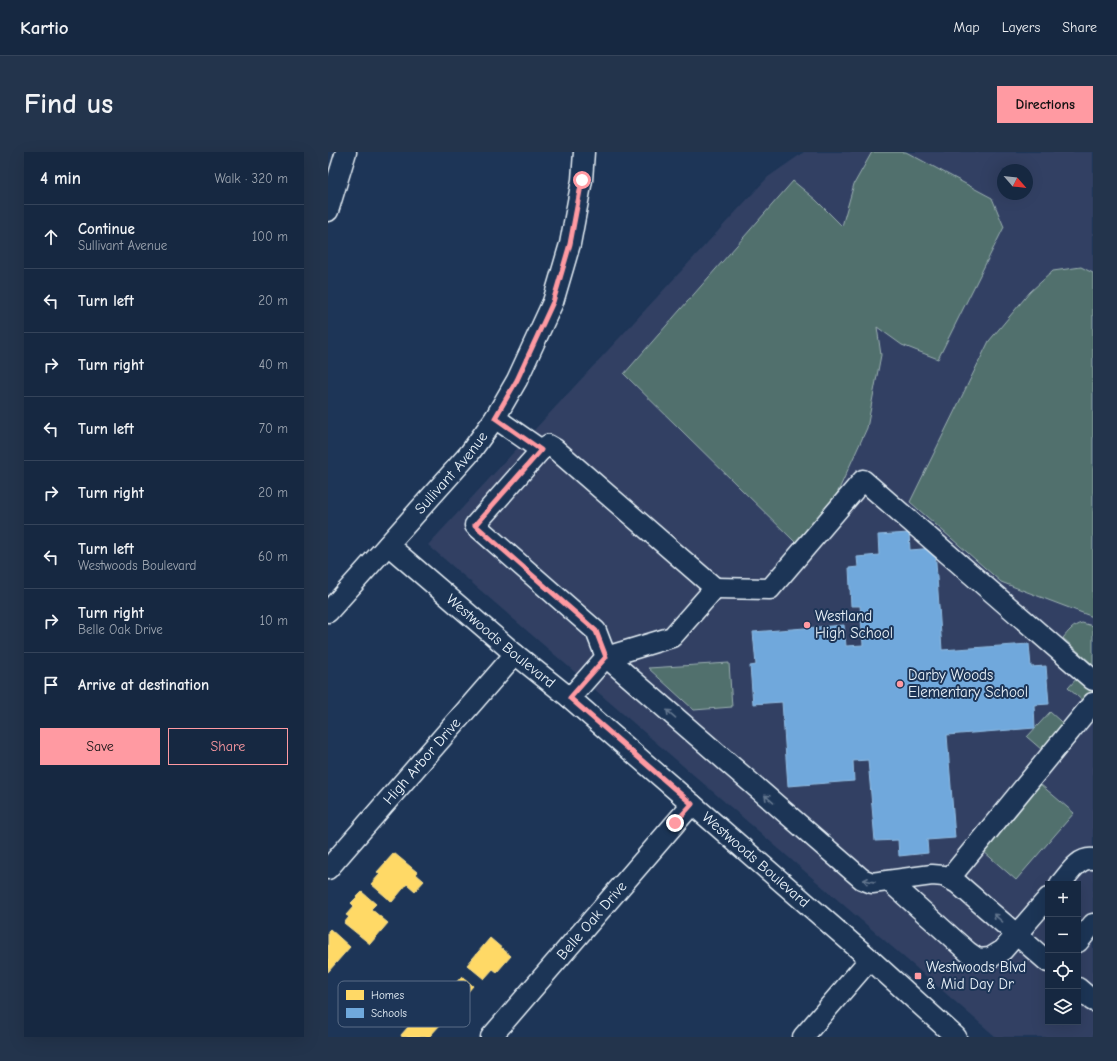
<!DOCTYPE html>
<html lang="en">
<head>
<meta charset="utf-8">
<style>
	:root { --surface:#162841; --page:#23344c; --text:#f1f3f6; --muted:#9ea6b1; --line:#35445a; --accent:#ff9aa2 }
	body { margin:0; font-family:"Comic Neue",sans-serif; background:var(--page); color:var(--text) }
	.controls { position:absolute; right:12px; bottom:12px; display:grid; overflow:hidden; border-radius:0px; box-shadow:0 4px 16px #0002 }
	.controls button { width:36px; height:36px; display:grid; place-items:center; padding:0; border:0; border-bottom:1px solid var(--line); background:var(--surface); color:var(--text); font:20px sans-serif }
	.compass { position:absolute; left:669px; top:12px; width:36px; height:36px; border-radius:50%; background:var(--surface); box-shadow:0 4px 16px #0002; rotate:118deg }
	.stop { position:absolute; width:12px; height:12px; margin:-9px; border:3px solid #ff9aa2; border-radius:50%; background:#fff }
	.stop.end { background:#ff9aa2; border-color:#fff; box-shadow:0 1px 4px #0008 }
	.list { margin:0; padding:0; list-style:none }
	h2 { display:flex; justify-content:space-between; align-items:center; height:52px; margin:0; padding:0 16px; font-size:17px }
	h2 small { font-size:13px; font-weight:400; color:var(--muted) }
	.list li { display:grid; grid-template-columns:26px 1fr auto; gap:12px; align-items:center; box-sizing:border-box; height:64px; padding:0 16px; border-top:1px solid var(--line) }
	.list b { display:block; font-size:15px; white-space:nowrap }
	.list p { margin:0; font-size:13px; white-space:nowrap; color:var(--muted) }
	.list em { font-size:13px; font-style:normal; color:var(--muted) }
	.actions { display:flex; gap:8px; padding:12px 16px }
	.actions a { flex:1; padding:9px 0; border:1px solid var(--accent); border-radius:0px; text-align:center; font-size:14px; color:var(--accent) }
	.actions .main { background:var(--accent); color:#111 }
	.icon { flex:none; width:22px; height:22px; fill:none; stroke:currentColor; stroke-width:2; stroke-linecap:round; stroke-linejoin:round }
	.map { position:relative; flex:none; width:765px; height:885px; overflow:hidden; border-radius:0px }
	header { display:flex; align-items:center; gap:24px; box-sizing:border-box; height:56px; padding:0 20px; background:var(--surface); border-bottom:1px solid var(--line) }
	header strong { font-size:19px }
	nav { display:flex; gap:22px; margin-inline-start:auto; font-size:14px }
	.intro { display:flex; align-items:center; justify-content:space-between; box-sizing:border-box; height:96px; padding:0 24px }
	h1 { margin:0; font-size:28px }
	.button { padding:10px 18px; border-radius:0px; background:var(--accent); color:#111; font-size:14px; font-weight:700 }
	main { display:flex; gap:24px; padding:0 24px }
	aside { flex:1; background:var(--surface); border-radius:0px; box-shadow:0 4px 16px #0002 }
	.map>svg:first-child { display:block }
	.built { fill:#304063; fill-rule:evenodd }
	.green { fill:#516f6d; stroke:#9cb0b2 }
	.homes { fill:#ffd966; stroke:#f8e092 }
	.schools { fill:#6fa8dc; stroke:#93bee4 }
	.lines { fill:none; stroke-linecap:round; stroke-linejoin:round }
	.minor-casing { stroke:#e8f1f8; stroke-width:23 }
	.minor { stroke:#1d3557; stroke-width:20 }
	.oneway { stroke:#64778f }
	.route { stroke:#ff9aa2; stroke-width:5 }
	.poi-dot { fill:#ff9aa2; stroke:#1d3557; stroke-width:1.5 }
	.labels { text-anchor:middle; stroke-width:4; stroke-linejoin:round; paint-order:stroke }
	.street-label { font-size:15px; fill:#e8f1f8; stroke:#1d3557 }
	.poi-label { font-size:15px; fill:#e8f1f8; stroke:#1d3557; text-anchor:start }
	.key { fill:#1d3557; stroke:#5a6d87; stroke-width:1 }
	.key-label { font-size:11px; fill:#e8f1f8 }
</style>
</head>
<body>
<header>
<strong>Kartio</strong>
<nav><a>Map</a><a>Layers</a><a>Share</a></nav>
</header>
<div class="intro"><h1>Find us</h1><a class="button">Directions</a></div>
<main>
<aside>
<h2>4 min<small>Walk · 320 m</small></h2>
<ul class="list">
<li><svg class="icon" aria-label="ahead" viewBox="0 0 24 24"><path d="M12 20V5M6 11l6-6 6 6"/></svg><div><b>Continue</b><p>Sullivant Avenue</p></div><em>100 m</em></li>
<li><svg class="icon" aria-label="left" viewBox="0 0 24 24"><path d="M17 20v-9H6M10 6l-5 5 5 5"/></svg><div><b>Turn left</b></div><em>20 m</em></li>
<li><svg class="icon" aria-label="right" viewBox="0 0 24 24"><path d="M7 20v-9h11M14 6l5 5-5 5"/></svg><div><b>Turn right</b></div><em>40 m</em></li>
<li><svg class="icon" aria-label="left" viewBox="0 0 24 24"><path d="M17 20v-9H6M10 6l-5 5 5 5"/></svg><div><b>Turn left</b></div><em>70 m</em></li>
<li><svg class="icon" aria-label="right" viewBox="0 0 24 24"><path d="M7 20v-9h11M14 6l5 5-5 5"/></svg><div><b>Turn right</b></div><em>20 m</em></li>
<li><svg class="icon" aria-label="left" viewBox="0 0 24 24"><path d="M17 20v-9H6M10 6l-5 5 5 5"/></svg><div><b>Turn left</b><p>Westwoods Boulevard</p></div><em>60 m</em></li>
<li><svg class="icon" aria-label="right" viewBox="0 0 24 24"><path d="M7 20v-9h11M14 6l5 5-5 5"/></svg><div><b>Turn right</b><p>Belle Oak Drive</p></div><em>10 m</em></li>
<li><svg class="icon" aria-label="arrive" viewBox="0 0 24 24"><path d="M6 21V4h12l-3 4 3 4H6"/></svg><div><b>Arrive at destination</b></div></li>
</ul>
<div class="actions"><a class="main">Save</a><a>Share</a></div>
</aside>
<div class="map">
<svg width="765" height="885" viewBox="0 0 765 885">
	<rect width="100%" height="100%" fill="#1d3557"/>
	<filter id="ink" filterUnits="userSpaceOnUse"><feTurbulence type="fractalNoise" baseFrequency=".025" numOctaves="2"/><feDisplacementMap in="SourceGraphic" scale="8" xChannelSelector="R" yChannelSelector="G"/><feConvolveMatrix kernelMatrix="1 2 1 2 8 2 1 2 1" color-interpolation-filters="sRGB"/></filter>
	<g filter="url(#ink)">
		<path class="built" d="M476 0H765V885H668L100 393 440 25ZM675 18H699V42H675ZM720 732H750V870H720Z"/>
		<path class="green" d="M544 0H578L664 46 676 75 610 207 574 193 549 175 553 203 539 276 507 346 467 390 296 222 465 29 488 48 514 74 526 32Z
			M753 115 765 121V465L673 430 582 350 661 189 702 140 725 119Z
			M754 471 765 474V558L740 536 763 511 735 486C740 480 745 473 754 471Z
			M401 511 404 555 366 558 320 516Z
			M722 560 751 586 729 611 699 585Z
			M712 632 746 661 688 728 655 699Z"/>
		<path class="homes" d="M66 701 89 720 88 722 96 729 87 739 79 732 64 750 43 732 52 722 49 720Z
			M34 740 48 752 43 757 60 771 42 792 16 771 21 765 18 763 26 754 23 751Z
			M2 777 22 795 0 820V779Z
			M162 786 183 804 169 820 165 817 156 827 139 813Z
			M134 824 145 834 133 848 138 852 125 867 108 853Z
			M96 857 113 872 101 885H74L73 883Z"/>
		<path class="schools" d="M581 381 582 398 607 396 614 498 701 492 703 515 718 514 721 552 706 553 707 576 619 583 627 686 599 688 600 701 571 704 570 688 547 689 540 608 525 609 526 629 460 634 454 550 425 552 422 514 428 513 425 480 516 473 518 494 535 493 532 454H523L521 416 530 415 529 405 551 403 550 383Z"/>
		<g class="lines">
			<defs>
				<g id="minor">
					<path d="M0 59 18 0"/>
					<path d="M167 266 213 298 147 373 268 479 278 505 534 727 544 731 604 723 616 724 629 731 720 810"/>
					<path d="M213 298 220 293 227 297 387 436 344 485 278 505 242 546"/>
					<path id="s1" d="M60 393 187 502 242 546 364 652 542 807 628 885"/>
					<path d="M387 436 442 437 535 328 765 528"/>
					<path id="s2" d="M0 460 141 302 167 266 189 228 225 150 242 92 254 28 256 0"/>
					<path id="s3" d="M0 717 187 502"/>
					<path d="M621 727 765 551"/>
					<path d="M561 729 640 800 650 807 662 806 675 798 720 746"/>
					<path d="M732 732C741 722 750 705 765 707"/>
					<path d="M750 790 765 772"/>
					<path d="M750 836 765 849"/>
					<path id="s4" d="M163 885 364 652"/>
					<path d="M475 885 542 807"/>
				</g>
			</defs>
			<use href="#minor" class="minor-casing"/>
			<use href="#minor" class="minor"/>
		</g>
		<defs><path id="oneway-shaft" d="M-6 0H5M1.5-3L5.5 0L1.5 3" fill="none" stroke-width="1.6" stroke-linecap="round" stroke-linejoin="round"/></defs>
		<g class="oneway">
			<use href="#oneway-shaft" transform="translate(343 562) rotate(-139)"/>
			<use href="#oneway-shaft" transform="translate(441 647) rotate(-139)"/>
			<use href="#oneway-shaft" transform="translate(541 729) rotate(-169)"/>
			<use href="#oneway-shaft" transform="translate(670 766) rotate(-139)"/>
		</g>
	</g>
	<g class="lines" filter="url(#ink)">
		<path class="route" d="M254 28 242 92 225 150 189 228 167 266 213 298 147 373 268 479 278 505 242 546 364 652 347 671"/>
	</g>
	<g class="poi-dot">
		<circle cx="479" cy="473" r="4"/>
		<circle cx="572" cy="532" r="4"/>
		<rect x="586" y="820" width="8" height="8" rx="2"/>
	</g>
	<g class="labels">
		<g class="street-label">
			<text dy="5" stroke="none"><textPath href="#s2" startOffset="186">Sullivant Avenue</textPath></text>
			<text dy="5" stroke="none"><textPath href="#s1" startOffset="148">Westwoods Boulevard</textPath></text>
			<text dy="5" stroke="none"><textPath href="#s3" startOffset="143">High Arbor Drive</textPath></text>
			<text dy="5" stroke="none"><textPath href="#s1" startOffset="484">Westwoods Boulevard</textPath></text>
			<text dy="5" stroke="none"><textPath href="#s4" startOffset="154">Belle Oak Drive</textPath></text>
		</g>
		<g class="poi-label">
			<text x="487" y="469">Westland<tspan x="487" dy="17">High School</tspan></text>
			<text x="580" y="528">Darby Woods<tspan x="580" dy="17">Elementary School</tspan></text>
			<text x="598" y="820">Westwoods Blvd<tspan x="598" dy="17">&amp; Mid Day Dr</tspan></text>
		</g>
	</g>
	<rect x="10" y="829" width="132" height="46" rx="6" class="key"/>
	<rect x="18" y="838" width="18" height="10" fill="#ffd966"/>
	<rect x="18" y="856" width="18" height="10" fill="#6fa8dc"/>
	<g class="key-label">
		<text x="43" y="847">Homes</text>
		<text x="43" y="865">Schools</text>
	</g>
</svg>
<div class="controls">
<button>+</button>
<button>−</button>
<button><svg class="icon" aria-label="locate" viewBox="0 0 24 24"><circle cx="12" cy="12" r="6"/><path d="M12 2v4M12 18v4M2 12h4M18 12h4"/></svg></button>
<button><svg class="icon" aria-label="layers" viewBox="0 0 24 24"><path d="M12 4l9 5-9 5-9-5zM3 14l9 5 9-5"/></svg></button>
</div>
<svg class="compass" viewBox="-18 -18 36 36"><path d="M0-13l5 13h-10z" fill="#e53935"/><path d="M0 13l5-13h-10z" fill="#9ea6b1"/></svg>
<div class="stop" style="left:254px;top:28px"></div>
<div class="stop end" style="left:347px;top:671px"></div>
</div>
</main>
</body>
</html>
